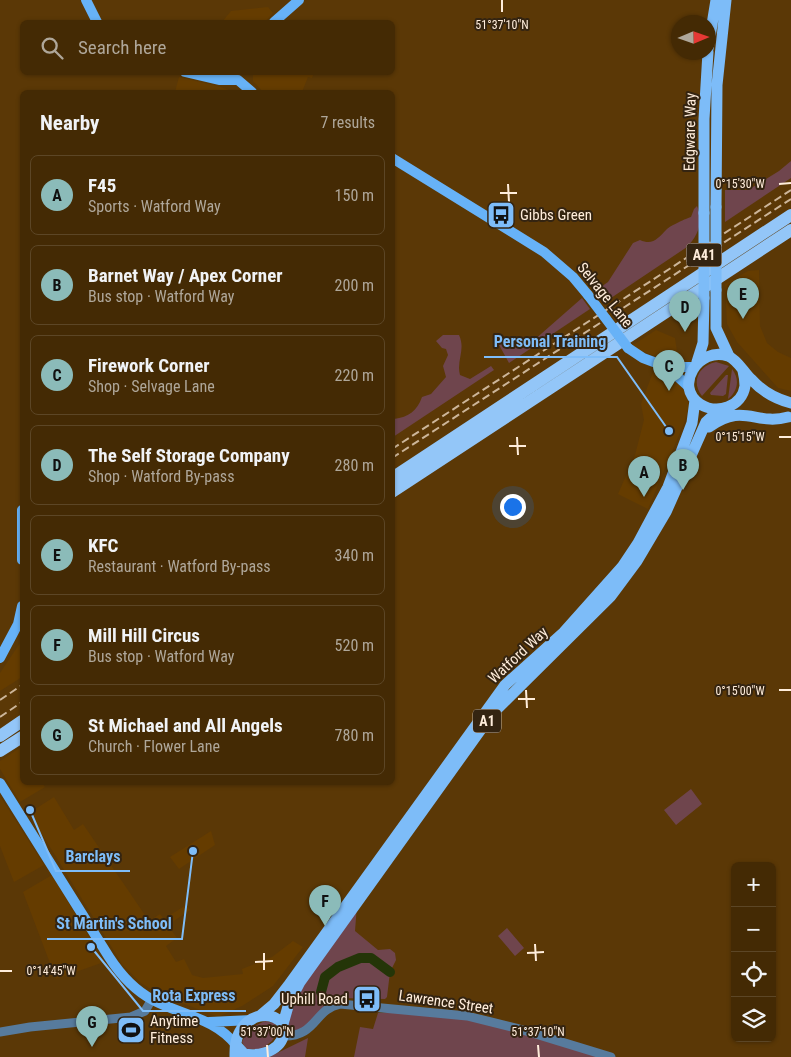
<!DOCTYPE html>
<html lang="en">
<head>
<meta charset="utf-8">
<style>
	:root { --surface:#442a04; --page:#4b320e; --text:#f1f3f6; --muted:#afa79a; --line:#5c4626; --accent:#8bbbb9 }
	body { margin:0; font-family:"Roboto Condensed",sans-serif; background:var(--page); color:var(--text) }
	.controls { position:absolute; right:15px; bottom:15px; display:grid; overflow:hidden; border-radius:8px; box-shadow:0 1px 4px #0004 }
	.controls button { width:45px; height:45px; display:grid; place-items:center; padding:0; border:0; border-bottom:1px solid var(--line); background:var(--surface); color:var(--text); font:25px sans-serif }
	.compass { position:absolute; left:671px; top:15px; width:45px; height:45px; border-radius:50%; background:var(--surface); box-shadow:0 1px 4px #0004; rotate:88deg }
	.you { position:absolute; left:512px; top:506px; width:18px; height:18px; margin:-12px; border:4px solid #fff; border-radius:50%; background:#1a73e8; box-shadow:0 0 0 8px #1a73e833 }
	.badge { display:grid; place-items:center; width:32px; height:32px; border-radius:50%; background:var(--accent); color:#111; font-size:16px; font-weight:700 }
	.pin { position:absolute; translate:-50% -41px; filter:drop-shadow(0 1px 2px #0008) }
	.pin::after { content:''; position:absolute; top:26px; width:18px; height:15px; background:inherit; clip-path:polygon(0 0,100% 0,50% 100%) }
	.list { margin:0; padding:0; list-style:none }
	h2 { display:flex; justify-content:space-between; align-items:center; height:65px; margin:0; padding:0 20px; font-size:21px }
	h2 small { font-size:16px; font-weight:400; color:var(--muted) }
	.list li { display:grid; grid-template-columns:32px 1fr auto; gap:15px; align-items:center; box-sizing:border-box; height:80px; margin:0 10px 10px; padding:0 10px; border:1px solid var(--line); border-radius:8px }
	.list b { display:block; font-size:19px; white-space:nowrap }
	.list p { margin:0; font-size:16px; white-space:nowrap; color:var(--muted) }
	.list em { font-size:16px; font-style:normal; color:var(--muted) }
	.icon { flex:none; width:28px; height:28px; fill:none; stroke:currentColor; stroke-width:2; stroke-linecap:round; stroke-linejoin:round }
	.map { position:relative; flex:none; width:791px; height:1057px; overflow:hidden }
	.search { position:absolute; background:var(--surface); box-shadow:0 1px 4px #0004; left:20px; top:20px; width:375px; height:55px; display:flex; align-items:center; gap:12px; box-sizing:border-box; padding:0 18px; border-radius:8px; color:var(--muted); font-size:19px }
	.panel { position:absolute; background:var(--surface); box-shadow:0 1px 4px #0004; left:20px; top:90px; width:375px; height:695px; border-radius:8px }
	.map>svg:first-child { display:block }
	.built { fill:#653c00 }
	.green { fill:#6f454d }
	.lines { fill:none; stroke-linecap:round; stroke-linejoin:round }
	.river { stroke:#243508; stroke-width:10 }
	.tertiary { stroke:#577b9d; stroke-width:9 }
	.primary { stroke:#67b2f7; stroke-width:10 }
	.trunk { stroke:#7dbcf8; stroke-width:11 }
	.motorway { stroke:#93c6f8; stroke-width:12 }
	.rail { stroke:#ccb599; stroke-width:2; stroke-dasharray:8 4; stroke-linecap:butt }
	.primary-bridge { stroke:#67b2f7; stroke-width:10 }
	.trunk-bridge { stroke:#7dbcf8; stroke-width:11 }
	.ticks { fill:none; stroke:#ffeddb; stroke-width:2 }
	.labels { text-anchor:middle; stroke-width:4; stroke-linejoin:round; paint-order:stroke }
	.shield { fill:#342411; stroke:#c2b19e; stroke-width:1 }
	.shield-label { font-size:14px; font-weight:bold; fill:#ffeddb }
	.street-label { font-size:15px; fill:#ffeddb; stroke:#342411 }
	.poi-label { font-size:15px; fill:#ffeddb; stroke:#342411; text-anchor:start }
	.ticks-label { font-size:12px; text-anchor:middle; fill:#ffeddb; stroke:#342411; stroke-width:4; stroke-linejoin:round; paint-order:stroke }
	.leader { fill:none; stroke:#7ebdf9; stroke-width:2 }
	.callout-dot { fill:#7ebdf9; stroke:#342411; stroke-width:2 }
	.callout-label { font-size:16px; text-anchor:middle; font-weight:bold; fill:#7ebdf9; stroke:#342411; stroke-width:4; stroke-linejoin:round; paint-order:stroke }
</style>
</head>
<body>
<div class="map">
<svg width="791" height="1057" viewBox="0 0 791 1057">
	<rect width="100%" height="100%" fill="#5b3806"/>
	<path class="built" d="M268 7 273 13 265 22H222L231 11Z
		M253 73V72L314 73 312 78 308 77 302 92H263L253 81Z
		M179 77 221 87 234 92H175Z
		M759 270 760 326 767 343 778 352 791 358V391L778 388 737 342 727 324 725 284 748 271Z
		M656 330 675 338 678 358 668 359 652 355 637 349 633 345Z
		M653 372 667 374 678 383 683 388 689 405 684 423 648 509 618 494 635 455 644 420 641 404Z
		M22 640V677L0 691V673Z
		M21 747 22 782 42 783 45 787 20 802 0 769V761Z
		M0 796 44 865 14 882 0 846Z
		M54 797 74 830 83 824 149 921 160 914 164 919 186 905 190 910 168 925 177 938 166 946 176 962 184 959 192 975 203 978 243 974 242 969 272 957 293 941 303 947 273 986 242 1006 218 1017 159 994 141 983 122 964 29 813Z
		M211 831 215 845 179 869 170 857Z
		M52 875 104 962 56 979 23 892Z"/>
	<path class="green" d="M791 161V178L725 222V190H748L779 171Z
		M697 206C704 221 698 236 687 247L605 302 595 291 608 282 633 243 640 240C653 246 658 238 667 229 670 226 687 218 691 217L694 209Z
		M582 298 590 309 509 363 498 343 503 337H526L533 341Z
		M443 335H459C466 350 456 361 460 375L470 379 491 366 494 370 393 437 394 419C409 417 417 411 422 397L431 394 446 377 443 366 448 355 446 349 442 348 436 341Z
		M716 362 729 366 702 396C690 381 700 365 716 362Z
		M732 369C740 379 738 391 728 399Z
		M726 375H728L726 394 723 396 711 395 710 393Z
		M691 789 702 804 676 825 664 810Z
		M357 905 355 931 378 950 390 949 395 953 396 960 390 972 387 997 385 999 340 998 313 1023 283 1036 289 1003Z
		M507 928 524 948 515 956 498 936Z
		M435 1012 467 1016 611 1057H354L360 1027 373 1029 378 1013Z
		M265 1021 274 1023 278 1030 272 1041 262 1049H246L242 1042 248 1029Z
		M308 1038 305 1057H269Z"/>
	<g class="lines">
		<path class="river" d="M321 992 325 977 338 967 360 958H371L390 972"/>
		<path class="tertiary" d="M0 1032 30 1027 131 1017 145 1011 152 999
			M283 1036C317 1037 314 1009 340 1004L467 1016 516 1028 611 1057"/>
		<path class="primary" d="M86 0 97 22
			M274 22 299 0
			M185 72 219 80H238L252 92
			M392 158 544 252 573 277 588 295
			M628 348 643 358 667 367 689 387
			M667 367H694
			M22 510V560
			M0 658 18 624 22 606
			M0 783 109 957C120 974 134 990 153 1000 181 1015 215 1018 236 1045
			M209 1022 252 1020"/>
		<path class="trunk" d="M708 49 716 0
			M716 207 717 85 726 0
			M704 213V119L708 52
			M716 290V328L729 356
			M697 362 703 343 704 298
			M743 371C744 375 745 381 745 386 742 407 717 415 700 404 673 386 699 346 728 356 738 360 744 373 752 380 762 391 776 399 791 403
			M709 427C744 402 755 426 788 417
			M261 1015 274 1004 288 986 505 685 564 632 622 567 638 543 668 487 692 423 695 400
			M283 1024 289 1003 300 982 492 714 611 596 637 561 666 512 706 422 719 410
			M235 1057C235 1049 235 1040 239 1033 248 1015 270 1009 283 1024 288 1048 264 1057 244 1054L236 1045"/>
		<path class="motorway" d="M392 478 791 215
			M392 492 791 230
			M0 736 22 721
			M0 751 22 737"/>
		<path class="rail" d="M392 449 791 190
			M392 458 791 199
			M0 700 22 685
			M0 717 22 702"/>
		<path class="primary-bridge" d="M588 295 628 348"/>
		<path class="trunk-bridge" d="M716 290V207
			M704 298V213"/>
	</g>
	<path class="ticks" d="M502 0V12M508 184 509 202M779 184 791 183M500 193H517M517 437 518 455M779 437H791M509 446H526M526 690 527 708M779 690H791M518 699H535M535 944 536 961M264 953V970M527 953 544 952M255 962 273 961M0 971H12M267 1045 268 1057M538 1045 539 1057"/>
	<defs>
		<symbol id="bus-square" viewBox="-11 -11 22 22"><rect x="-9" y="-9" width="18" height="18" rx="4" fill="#7ebdf9" stroke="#342411"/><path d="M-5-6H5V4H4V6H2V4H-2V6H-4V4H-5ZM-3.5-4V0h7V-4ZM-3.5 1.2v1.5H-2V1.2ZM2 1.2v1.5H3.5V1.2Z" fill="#111"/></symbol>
		<symbol id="stadium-square" viewBox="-11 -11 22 22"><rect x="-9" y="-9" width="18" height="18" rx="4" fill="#7ebdf9" stroke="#342411"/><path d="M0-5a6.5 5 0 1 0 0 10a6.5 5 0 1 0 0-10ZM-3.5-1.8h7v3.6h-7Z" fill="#111"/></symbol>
	</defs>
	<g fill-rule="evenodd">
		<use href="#bus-square" x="485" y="199" width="32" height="32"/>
		<use href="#bus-square" x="351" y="983" width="32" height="32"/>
		<use href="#stadium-square" x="115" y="1014" width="32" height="32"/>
	</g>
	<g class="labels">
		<g class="shield">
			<rect x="686.5" y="243.5" width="35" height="23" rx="4"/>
			<rect x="473" y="709.5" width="28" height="23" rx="4"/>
		</g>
		<g class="shield-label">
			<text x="704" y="260">A41</text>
			<text x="487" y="726">A1</text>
		</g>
		<g class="street-label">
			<text transform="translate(690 132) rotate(-89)" y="5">Edgware Way</text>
			<text transform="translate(605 295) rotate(51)" y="5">Selvage Lane</text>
			<text transform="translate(518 655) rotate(-43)" y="5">Watford Way</text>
			<text transform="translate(446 1002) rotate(8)" y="5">Lawrence Street</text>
		</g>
		<g class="poi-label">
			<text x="520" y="220">Gibbs Green</text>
			<text x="348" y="1004" text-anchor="end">Uphill Road</text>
			<text x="150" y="1026">Anytime<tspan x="150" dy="17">Fitness</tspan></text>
		</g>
	</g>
	<g class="ticks-label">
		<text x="502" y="29">51°37'10"N</text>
		<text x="740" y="188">0°15'30"W</text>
		<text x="740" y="441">0°15'15"W</text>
		<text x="740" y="695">0°15'00"W</text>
		<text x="51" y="975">0°14'45"W</text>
		<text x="267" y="1036">51°37'00"N</text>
		<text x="538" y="1036">51°37'10"N</text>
	</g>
	<path class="leader" d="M669 431L617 357H484M30 810L56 871H130M193 851L182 939H47M91 947L143 1011H246"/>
	<g class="callout-dot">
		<circle cx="669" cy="431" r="5"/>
		<circle cx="30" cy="810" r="5"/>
		<circle cx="193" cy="851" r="5"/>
		<circle cx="91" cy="947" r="5"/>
	</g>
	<g class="callout-label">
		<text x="550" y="347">Personal Training</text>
		<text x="93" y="862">Barclays</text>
		<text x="114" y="929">St Martin's School</text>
		<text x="194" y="1001">Rota Express</text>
	</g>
</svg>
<div class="controls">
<button>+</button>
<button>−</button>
<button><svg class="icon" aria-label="locate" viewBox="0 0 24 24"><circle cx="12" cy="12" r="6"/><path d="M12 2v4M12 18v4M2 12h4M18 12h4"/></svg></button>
<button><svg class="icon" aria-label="layers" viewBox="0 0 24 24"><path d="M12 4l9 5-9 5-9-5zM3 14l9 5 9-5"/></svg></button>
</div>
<svg class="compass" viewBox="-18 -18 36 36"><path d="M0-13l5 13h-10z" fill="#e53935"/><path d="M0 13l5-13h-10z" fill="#afa79a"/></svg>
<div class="you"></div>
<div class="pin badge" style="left:644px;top:497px">A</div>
<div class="pin badge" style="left:683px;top:490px">B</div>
<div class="pin badge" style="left:669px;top:391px">C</div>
<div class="pin badge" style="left:685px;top:332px">D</div>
<div class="pin badge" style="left:743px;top:319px">E</div>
<div class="pin badge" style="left:325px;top:926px">F</div>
<div class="pin badge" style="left:92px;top:1047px">G</div>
<div class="search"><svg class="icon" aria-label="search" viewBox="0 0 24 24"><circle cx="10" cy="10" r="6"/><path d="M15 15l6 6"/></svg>Search here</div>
<section class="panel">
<h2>Nearby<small>7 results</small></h2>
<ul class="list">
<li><span class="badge">A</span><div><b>F45</b><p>Sports · Watford Way</p></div><em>150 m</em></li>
<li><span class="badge">B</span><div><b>Barnet Way / Apex Corner</b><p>Bus stop · Watford Way</p></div><em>200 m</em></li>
<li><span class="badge">C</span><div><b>Firework Corner</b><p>Shop · Selvage Lane</p></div><em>220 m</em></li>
<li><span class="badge">D</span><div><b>The Self Storage Company</b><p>Shop · Watford By-pass</p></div><em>280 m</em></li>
<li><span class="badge">E</span><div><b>KFC</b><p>Restaurant · Watford By-pass</p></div><em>340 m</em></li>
<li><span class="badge">F</span><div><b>Mill Hill Circus</b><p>Bus stop · Watford Way</p></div><em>520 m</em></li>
<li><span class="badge">G</span><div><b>St Michael and All Angels</b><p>Church · Flower Lane</p></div><em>780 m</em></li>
</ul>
</section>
</div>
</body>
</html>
